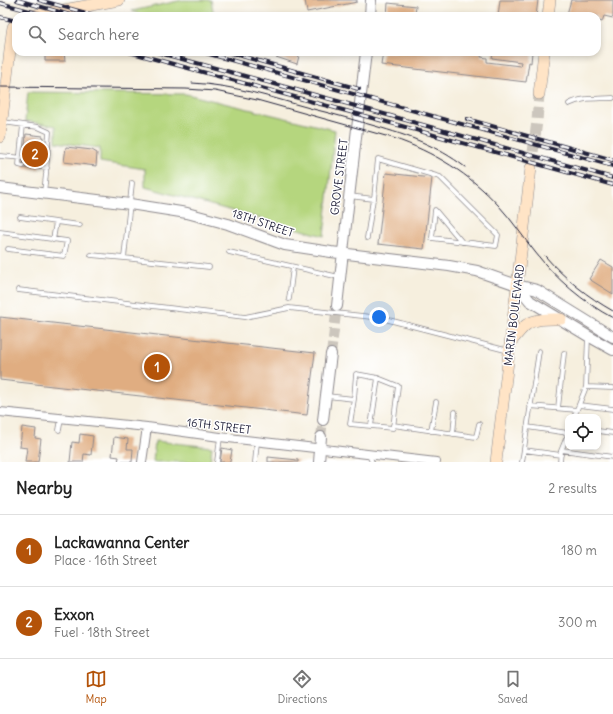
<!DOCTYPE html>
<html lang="en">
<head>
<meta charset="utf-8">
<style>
	:root { --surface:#fff; --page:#f2f2f2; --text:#222; --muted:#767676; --line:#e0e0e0; --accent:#b45309 }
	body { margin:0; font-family:Delius,sans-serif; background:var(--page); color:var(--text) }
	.controls { position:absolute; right:12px; bottom:12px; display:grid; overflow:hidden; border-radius:8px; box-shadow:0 2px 6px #0003 }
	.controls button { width:36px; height:36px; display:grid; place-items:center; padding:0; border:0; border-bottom:1px solid var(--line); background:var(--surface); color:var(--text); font:20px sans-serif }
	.you { position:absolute; left:379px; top:317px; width:14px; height:14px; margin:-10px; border:3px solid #fff; border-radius:50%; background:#1a73e8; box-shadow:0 0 0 6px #1a73e833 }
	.badge { display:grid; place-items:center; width:26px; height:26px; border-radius:50%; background:var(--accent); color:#fff; font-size:13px; font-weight:700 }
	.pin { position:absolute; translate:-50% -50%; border:2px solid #fff; box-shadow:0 1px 4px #0006 }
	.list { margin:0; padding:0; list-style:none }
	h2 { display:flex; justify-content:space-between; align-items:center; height:52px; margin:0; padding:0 16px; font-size:17px }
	h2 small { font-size:13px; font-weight:400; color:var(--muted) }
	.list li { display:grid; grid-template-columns:26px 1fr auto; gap:12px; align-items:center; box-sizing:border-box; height:72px; padding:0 16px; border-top:1px solid var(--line) }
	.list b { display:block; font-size:15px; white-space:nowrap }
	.list p { margin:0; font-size:13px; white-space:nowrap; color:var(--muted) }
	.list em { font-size:13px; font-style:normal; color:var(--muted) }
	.icon { flex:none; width:22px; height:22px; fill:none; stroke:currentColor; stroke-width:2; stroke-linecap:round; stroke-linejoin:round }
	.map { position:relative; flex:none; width:613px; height:462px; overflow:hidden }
	.search { position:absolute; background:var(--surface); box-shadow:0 2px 6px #0003; left:12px; right:12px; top:12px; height:44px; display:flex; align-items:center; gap:10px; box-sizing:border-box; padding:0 14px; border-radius:12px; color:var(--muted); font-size:15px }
	.sheet { height:196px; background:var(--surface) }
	nav { display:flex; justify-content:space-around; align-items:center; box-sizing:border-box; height:56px; border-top:1px solid var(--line); background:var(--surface); font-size:11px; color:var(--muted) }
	nav a { display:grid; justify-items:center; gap:2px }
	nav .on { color:var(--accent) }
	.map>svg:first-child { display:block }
	.green { fill:#b5d67e; stroke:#6c7c5c }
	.building { fill:#e0ad81 }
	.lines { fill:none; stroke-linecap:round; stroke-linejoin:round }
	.tertiary-tunnel { stroke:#ccc6bd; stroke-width:10; stroke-dasharray:10 5; stroke-linecap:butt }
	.secondary-tunnel { stroke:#ccc6bd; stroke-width:11; stroke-dasharray:11 5.5; stroke-linecap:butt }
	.service-casing { stroke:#8c888c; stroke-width:5.5 }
	.minor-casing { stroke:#8c888c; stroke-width:10 }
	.tertiary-casing { stroke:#8c888c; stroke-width:12 }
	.secondary-casing { stroke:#8c888c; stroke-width:12 }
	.service { stroke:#fff; stroke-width:4 }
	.minor { stroke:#fff; stroke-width:8 }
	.tertiary { stroke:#fff; stroke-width:10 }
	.secondary { stroke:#ffe4c6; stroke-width:11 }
	.tram { stroke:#22223b; stroke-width:1 }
	.rail-casing { stroke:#22223b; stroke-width:4 }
	.rail { stroke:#fff; stroke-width:2.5; stroke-dasharray:8; stroke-linecap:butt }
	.labels { text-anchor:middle; stroke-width:3; stroke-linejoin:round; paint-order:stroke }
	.street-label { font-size:11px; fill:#22223b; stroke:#fff }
</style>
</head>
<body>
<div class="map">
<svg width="613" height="462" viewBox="0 0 613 462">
	<rect width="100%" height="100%" fill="#fff"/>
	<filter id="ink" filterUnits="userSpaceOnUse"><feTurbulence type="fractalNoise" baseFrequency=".025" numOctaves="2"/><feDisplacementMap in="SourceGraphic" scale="8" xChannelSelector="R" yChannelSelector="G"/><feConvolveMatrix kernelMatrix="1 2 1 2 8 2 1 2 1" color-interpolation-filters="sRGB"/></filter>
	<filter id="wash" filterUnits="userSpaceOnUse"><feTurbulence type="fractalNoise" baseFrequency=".012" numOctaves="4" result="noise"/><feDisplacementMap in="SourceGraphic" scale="16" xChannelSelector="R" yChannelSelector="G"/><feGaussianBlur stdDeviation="0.9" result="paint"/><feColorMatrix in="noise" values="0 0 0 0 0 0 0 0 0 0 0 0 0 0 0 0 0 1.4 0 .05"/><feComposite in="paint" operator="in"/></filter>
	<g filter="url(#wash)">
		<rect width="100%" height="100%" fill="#f6efde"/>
		<path class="green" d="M183 0H211L214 16H143L132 11Z
			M28 92 186 94 335 130 324 236 145 187V169L100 162V148L56 142V126L25 121Z
			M155 441 212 447 210 462H153Z"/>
		<g id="blocks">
			<path class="building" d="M305 0H357V2L307 12Z
				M500 0H538L536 16H498Z
				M571 0H613V18L604 16 602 22 597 20V16H578L567 14Z
				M388 3 416 6 415 16H387Z
				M45 52H64L65 61H45Z
				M277 52H285L299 56 297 64 276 57Z
				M383 52H482L481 57 487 58V62L520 66 521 62 492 58 493 52H532L531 63 529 62 526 82 381 65Z
				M26 134 43 136 39 169 23 168Z
				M66 147 92 150 97 153 96 166 64 162Z
				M386 173 432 178 424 249 378 244Z
				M601 260 613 267V294L589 279Z
				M0 317 315 353 307 415 0 380Z
				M22 427 36 429 35 438 41 439 38 462H25L27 448 20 447Z
				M80 434 93 436 91 455 84 454 83 462H70L72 442 79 443Z
				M114 437 128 439 127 449H133L132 462H118L119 457 112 456Z
				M222 448 232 450 230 462H220Z
				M268 457 298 460V462H268Z"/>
		</g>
	</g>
	<g filter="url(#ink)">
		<use href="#blocks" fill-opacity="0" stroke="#8c888c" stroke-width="1"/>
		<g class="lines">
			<path class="tertiary-tunnel" d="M331 354 337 306
				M321 437 323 420"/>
			<path class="secondary-tunnel" d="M531 168 537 121 539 94"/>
			<defs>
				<path id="service" d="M569 104C582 97 598 99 613 98
					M3 122 38 127 49 132 46 174 44 193
					M23 125 19 165 23 166
					M0 156 24 158
					M40 160H47
					M40 167 47 168
					M349 196 374 199 378 159 440 177 498 235 496 246 432 238 435 210 462 242
					M20 217 56 222 53 240
					M56 222 80 225
					M0 232 67 241 64 256 8 249
					M367 238 373 199
					M229 252 339 277
					M91 255 124 258 132 183
					M124 258 209 267
					M18 290 245 317 289 308 381 318 509 351
					M289 299 293 267
					M356 374 378 378 398 386 393 428 350 424 354 399Z
					M586 387 588 337
					M327 396 354 399
					M579 405 613 409
					M530 406 577 410
					M558 408 564 353
					M574 417 586 387 613 388
					M393 425 476 437 479 424
					M371 426 378 378
					M527 427 568 433
					M59 430 61 419
					M431 431 436 402
					M598 431 613 433
					M453 434 455 412
					M524 450 561 455
					M562 450 613 457
					M369 455 372 462
					M217 462 220 437
					M255 462 257 442
					M522 462 539 351
					M560 462 561 451 568 434"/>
				<path id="minor" d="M0 412 147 427 220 437 436 462
					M142 462 147 427"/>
				<path id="tertiary" d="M370 16 371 0
					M0 188 130 204 187 213 228 224 285 245 331 252 449 266 477 271 517 285 537 290 613 337
					M517 285 530 301 588 336 613 350
					M337 306C346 221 356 137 366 52
					M323 420 331 354
					M319 462 321 437"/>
				<path id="secondary" d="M30 16 119 0
					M548 16 550 0
					M539 94 544 52
					M0 137 12 33 13 27 16 23
					M511 342C515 337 521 329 526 325 536 318 549 319 561 319
					M496 462 531 168"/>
			</defs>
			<use href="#service" class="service-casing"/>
			<use href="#minor" class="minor-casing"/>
			<use href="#tertiary" class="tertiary-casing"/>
			<use href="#secondary" class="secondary-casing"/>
			<use href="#service" class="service"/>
			<use href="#minor" class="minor"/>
			<use href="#tertiary" class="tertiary"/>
			<use href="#secondary" class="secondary"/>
			<path class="tram" d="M192 83C234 85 273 98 313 109 334 114 354 120 375 126 409 136 436 145 465 167
				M0 87 186 89 215 91 257 100 393 138C434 152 470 174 499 206 512 220 523 237 535 252 556 279 583 302 613 318
				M545 256C564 278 588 297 613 311"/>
			<defs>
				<path id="rail" d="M17 0 74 16
					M39 0 97 16
					M0 3 48 16
					M0 17 16 21
					M129 52 398 125 613 185
					M156 52 341 102 613 178
					M202 52 613 166
					M227 52 359 89
					M467 119 613 160"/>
			</defs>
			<use href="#rail" class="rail-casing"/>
			<use href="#rail" class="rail"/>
		</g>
	</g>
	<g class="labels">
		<g class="street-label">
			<text transform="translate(339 177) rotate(-83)" y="4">GROVE STREET</text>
			<text transform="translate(263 223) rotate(19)" y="4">18TH STREET</text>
			<text transform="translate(514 315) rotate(-83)" y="4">MARIN BOULEVARD</text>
			<text transform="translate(219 426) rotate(7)" y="4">16TH STREET</text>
		</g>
	</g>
</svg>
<div class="controls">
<button><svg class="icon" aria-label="locate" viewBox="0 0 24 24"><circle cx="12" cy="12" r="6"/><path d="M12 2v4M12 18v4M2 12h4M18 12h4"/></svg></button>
</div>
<div class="you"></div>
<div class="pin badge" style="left:157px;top:367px">1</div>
<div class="pin badge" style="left:35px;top:154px">2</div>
<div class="search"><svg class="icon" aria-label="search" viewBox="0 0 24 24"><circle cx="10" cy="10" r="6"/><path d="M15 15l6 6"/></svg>Search here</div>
</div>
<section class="sheet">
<h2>Nearby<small>2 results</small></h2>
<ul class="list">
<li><span class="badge">1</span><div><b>Lackawanna Center</b><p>Place · 16th Street</p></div><em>180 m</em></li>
<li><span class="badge">2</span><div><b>Exxon</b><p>Fuel · 18th Street</p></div><em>300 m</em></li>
</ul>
</section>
<nav>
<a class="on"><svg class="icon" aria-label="map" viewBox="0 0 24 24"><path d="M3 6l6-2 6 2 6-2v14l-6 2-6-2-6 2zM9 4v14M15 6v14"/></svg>Map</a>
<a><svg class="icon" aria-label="directions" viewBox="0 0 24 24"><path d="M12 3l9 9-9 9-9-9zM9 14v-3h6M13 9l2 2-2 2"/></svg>Directions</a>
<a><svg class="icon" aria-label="saved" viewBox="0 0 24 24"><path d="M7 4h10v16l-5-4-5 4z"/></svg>Saved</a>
</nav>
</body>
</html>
